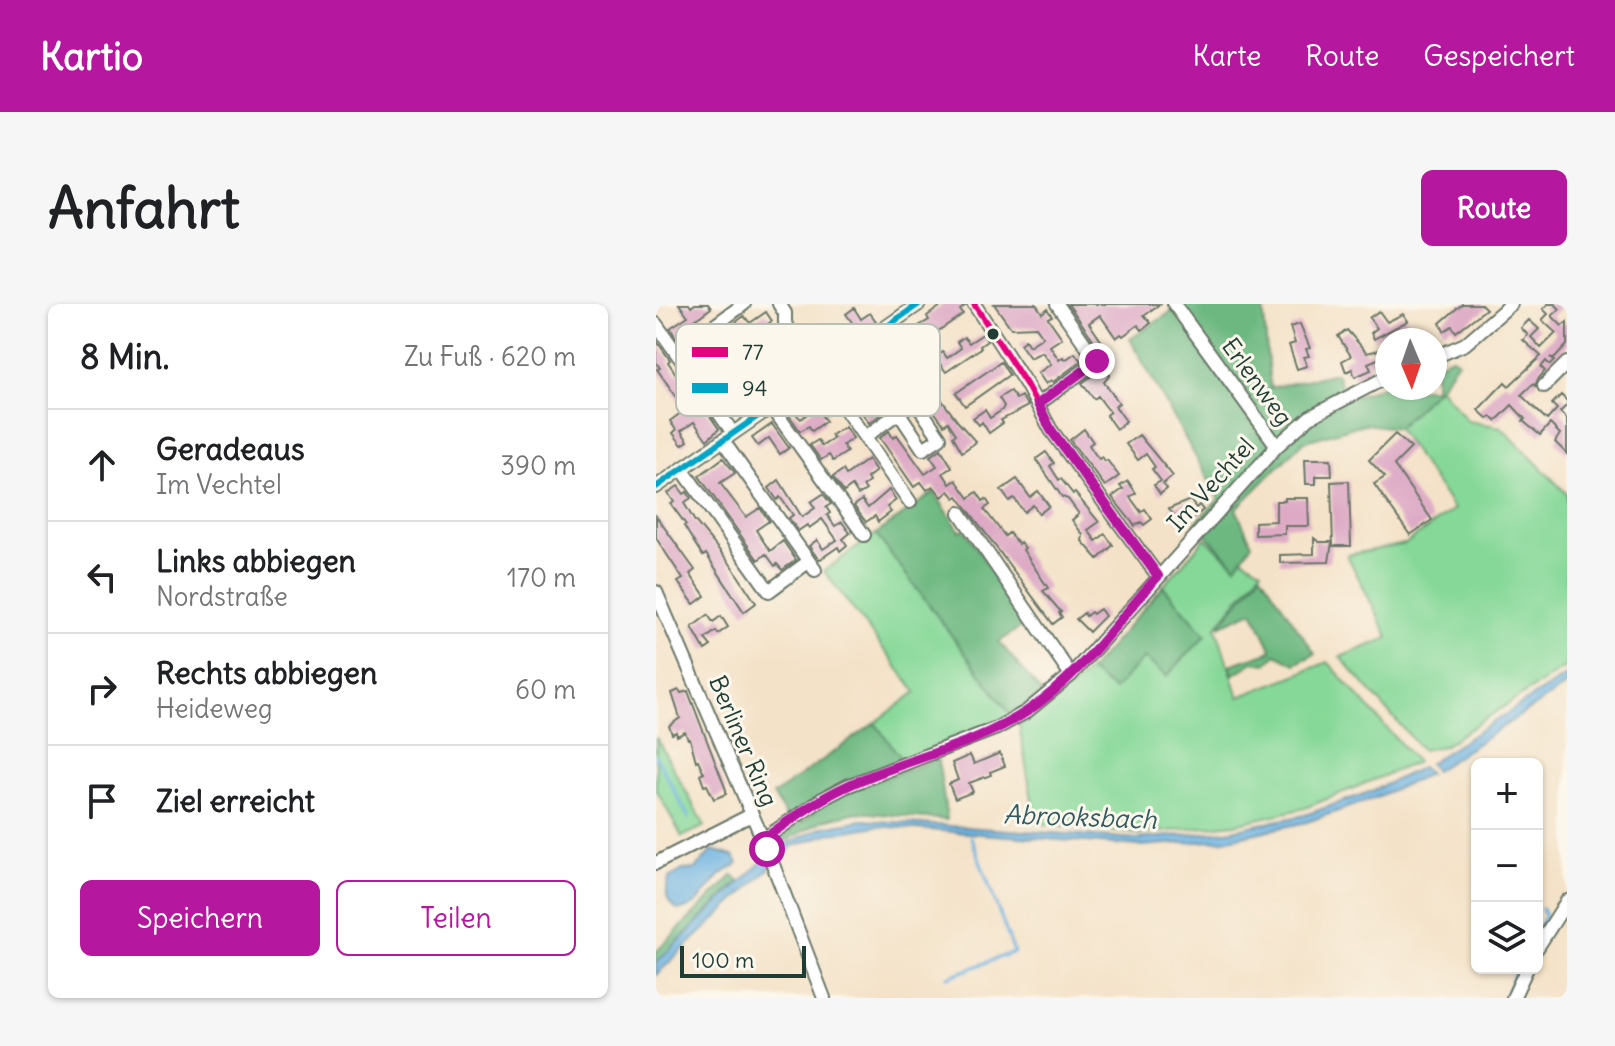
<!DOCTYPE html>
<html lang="de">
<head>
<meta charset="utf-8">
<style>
	:root { --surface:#fff; --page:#f6f6f6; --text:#202124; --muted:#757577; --line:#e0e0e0; --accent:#b5179e }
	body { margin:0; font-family:Delius,sans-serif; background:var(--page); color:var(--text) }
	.controls { position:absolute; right:24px; bottom:24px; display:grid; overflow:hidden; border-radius:12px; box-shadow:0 2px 6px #0004 }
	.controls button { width:72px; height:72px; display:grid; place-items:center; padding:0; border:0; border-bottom:2px solid var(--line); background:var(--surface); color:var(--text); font:40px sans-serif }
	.compass { position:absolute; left:719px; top:24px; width:72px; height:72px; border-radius:50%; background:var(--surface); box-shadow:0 2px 6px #0004; rotate:178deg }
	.scale { position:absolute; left:24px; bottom:20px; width:126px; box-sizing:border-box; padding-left:8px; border:4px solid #1f3d34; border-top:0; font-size:22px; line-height:28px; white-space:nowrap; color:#1f3d34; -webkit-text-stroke:6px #fbf7ec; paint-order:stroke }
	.stop { position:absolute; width:24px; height:24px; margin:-18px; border:6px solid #b5179e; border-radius:50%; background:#fff }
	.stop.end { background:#b5179e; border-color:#fff; box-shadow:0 2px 8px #0008 }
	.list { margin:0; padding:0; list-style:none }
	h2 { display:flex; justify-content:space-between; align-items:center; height:104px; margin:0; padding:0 32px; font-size:34px }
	h2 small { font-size:26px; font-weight:400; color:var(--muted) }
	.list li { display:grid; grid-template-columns:52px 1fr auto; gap:24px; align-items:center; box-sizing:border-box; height:112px; padding:0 32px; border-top:2px solid var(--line) }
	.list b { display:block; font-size:30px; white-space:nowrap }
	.list p { margin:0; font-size:26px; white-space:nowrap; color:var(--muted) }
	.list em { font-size:26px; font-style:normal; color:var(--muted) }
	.actions { display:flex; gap:16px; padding:24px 32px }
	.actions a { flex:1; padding:18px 0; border:2px solid var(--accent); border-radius:12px; text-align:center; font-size:28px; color:var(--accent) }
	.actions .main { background:var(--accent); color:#fff }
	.icon { flex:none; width:44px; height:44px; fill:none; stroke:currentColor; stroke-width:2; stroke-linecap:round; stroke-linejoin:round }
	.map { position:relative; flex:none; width:911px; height:694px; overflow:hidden; border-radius:12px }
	header { display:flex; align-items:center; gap:48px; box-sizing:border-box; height:112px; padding:0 40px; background:var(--accent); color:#fff }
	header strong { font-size:38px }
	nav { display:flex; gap:44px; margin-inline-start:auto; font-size:28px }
	.intro { display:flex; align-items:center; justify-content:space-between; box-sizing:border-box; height:192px; padding:0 48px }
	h1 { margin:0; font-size:56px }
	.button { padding:20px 36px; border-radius:12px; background:var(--accent); color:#fff; font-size:28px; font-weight:700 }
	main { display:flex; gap:48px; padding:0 48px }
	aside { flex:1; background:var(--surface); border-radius:12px; box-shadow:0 2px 6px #0004 }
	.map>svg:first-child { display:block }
	.green { fill:#86d898; stroke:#528a66; stroke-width:2 }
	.forest { fill:#6cb880; stroke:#467a5a; stroke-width:2 }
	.water { fill:#69b0e0; stroke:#44768a; stroke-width:2 }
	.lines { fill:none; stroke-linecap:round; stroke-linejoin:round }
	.stream { stroke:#69b0e0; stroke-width:3 }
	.building { fill:#dda9c5; fill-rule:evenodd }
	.minor-casing { stroke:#6a7768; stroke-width:16 }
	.minor { stroke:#fff; stroke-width:12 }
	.bus-1-casing { stroke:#fbf7ec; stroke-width:12 }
	.bus-2-casing { stroke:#fbf7ec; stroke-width:12 }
	.bus-1 { stroke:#e5007d; stroke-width:6 }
	.bus-2 { stroke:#02a4c6; stroke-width:6 }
	.route { stroke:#b5179e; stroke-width:10 }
	.bus-dot { fill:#1f3d34; stroke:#fbf7ec; stroke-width:3 }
	.labels { text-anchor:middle; stroke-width:6; stroke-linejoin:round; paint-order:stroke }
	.street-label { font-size:24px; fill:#1f3d34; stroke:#fbf7ec }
	.water-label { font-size:26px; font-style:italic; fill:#325a5f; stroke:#fbf7ec }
	.key { fill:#fbf7ec; stroke:#b9bfb5; stroke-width:2 }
	.key-label { font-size:22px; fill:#1f3d34 }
</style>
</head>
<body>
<header>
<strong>Kartio</strong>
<nav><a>Karte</a><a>Route</a><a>Gespeichert</a></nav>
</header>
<div class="intro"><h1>Anfahrt</h1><a class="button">Route</a></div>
<main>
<aside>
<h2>8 Min.<small>Zu Fuß · 620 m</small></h2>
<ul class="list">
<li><svg class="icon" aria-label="ahead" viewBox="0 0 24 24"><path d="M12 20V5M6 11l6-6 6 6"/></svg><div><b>Geradeaus</b><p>Im Vechtel</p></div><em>390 m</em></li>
<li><svg class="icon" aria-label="left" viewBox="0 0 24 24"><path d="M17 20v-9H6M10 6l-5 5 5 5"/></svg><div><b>Links abbiegen</b><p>Nordstraße</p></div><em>170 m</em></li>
<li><svg class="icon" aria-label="right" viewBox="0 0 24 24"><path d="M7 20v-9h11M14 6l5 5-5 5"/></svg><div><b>Rechts abbiegen</b><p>Heideweg</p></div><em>60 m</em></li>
<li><svg class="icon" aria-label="arrive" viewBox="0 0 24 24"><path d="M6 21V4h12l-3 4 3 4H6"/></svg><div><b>Ziel erreicht</b></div></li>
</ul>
<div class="actions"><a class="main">Speichern</a><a>Teilen</a></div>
</aside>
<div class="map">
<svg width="911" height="694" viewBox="0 0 911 694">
	<rect width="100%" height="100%" fill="#fbf7ec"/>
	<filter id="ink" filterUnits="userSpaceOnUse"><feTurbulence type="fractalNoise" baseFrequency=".0125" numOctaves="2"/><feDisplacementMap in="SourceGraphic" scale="16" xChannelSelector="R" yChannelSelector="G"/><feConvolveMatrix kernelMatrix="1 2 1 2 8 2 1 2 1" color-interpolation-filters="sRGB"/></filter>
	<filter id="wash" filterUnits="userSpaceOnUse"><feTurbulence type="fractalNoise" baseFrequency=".006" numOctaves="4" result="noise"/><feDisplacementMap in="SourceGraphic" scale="32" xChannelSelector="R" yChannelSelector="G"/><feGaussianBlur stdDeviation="1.8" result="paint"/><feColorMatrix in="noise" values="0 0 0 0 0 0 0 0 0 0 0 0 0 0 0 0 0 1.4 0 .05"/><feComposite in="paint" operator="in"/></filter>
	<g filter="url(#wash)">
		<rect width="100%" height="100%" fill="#f4e2c8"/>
		<path class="green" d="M783 83 812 117 845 123 911 190V362L787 442 766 446 684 353 733 334 691 251 749 240 798 205 741 124Z
			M220 230 355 411 247 457 219 419 260 388 168 267Z
			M549 234 580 262 586 254 606 266 560 323 583 393 672 358 761 458 649 504 579 520 483 530 380 519 363 421 389 406 433 367 458 385 488 354 511 372 550 331 507 282Z
			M0 433 49 522 26 533 0 485Z"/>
		<path class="forest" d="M527 0H607L614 84 680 69 690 96 731 80V84H779V60L796 53 802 57 783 83 741 124 708 120 647 138 580 205 596 240 580 262 539 219 563 195 474 35Z
			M278 188 304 227 308 225 371 319 343 338 386 389 355 411 220 230Z
			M605 270 659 350 639 360 620 350 610 360 598 358 577 371 574 361 616 347 597 307 563 322Z
			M507 282 550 331 511 372 488 354 458 386 433 367Z
			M219 419 247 457 131 514 117 491Z
			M282 455 291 516 202 508 168 516 118 543V540L169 500 193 486Z
			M77 571 83 577 0 659V648Z"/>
		<path class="water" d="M911 371V381L779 467 773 459Z
			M766 463 773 470 719 494 651 518 568 536 484 542 221 522 172 530 137 542 0 671V659L119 545 167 523 206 516 481 535 571 527 649 511 716 487Z
			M56 546 77 552 82 559C78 563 71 566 66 570 51 583 45 604 22 606 9 597 9 589 13 574L27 566 40 565Z"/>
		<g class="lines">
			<path class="stream" d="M0 452 33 514
				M881 627 889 612 886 605
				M292 673 358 648 315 533
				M848 694 861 664"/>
		</g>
		<g id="blocks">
			<path class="building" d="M23 0H33L35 3 39 0H52L55 4 36 18 40 24 21 35 14 24 32 12Z
				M288 0H309V2L304 6 307 10 263 40 254 27 273 16 271 12Z
				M338 0H380L386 9 391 5 396 12 392 14 406 34 394 42 403 56 407 53 409 56 419 49 425 57 397 78 395 76 390 80 382 69 395 60 386 48 374 54 364 40 369 36 373 42 387 33 380 23 355 24Z
				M412 0H504L488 11 495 19 486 26 482 21 467 32 465 30 460 34 444 11 433 19 450 44 446 48Z
				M806 0H825L830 5 800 28 796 22 788 27 784 19Z
				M892 0H899L904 5 896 12 906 22 911 18V41L898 55 894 53 898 57 894 61 890 57 885 63 889 67 882 75 879 82 877 80 865 91 891 116 901 105 896 100 905 91 911 97V101L904 108 911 115V150L899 138 904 130 894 120 884 131 867 117 869 115 856 101 840 117 835 112 832 115 822 106 849 78 853 82 885 52 867 36 872 31 865 24 873 16 883 25 875 33 885 44 900 29 886 16 892 10 887 5Z
				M198 4 205 15 214 9 220 17 203 28 190 10Z
				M723 7 731 18 747 10 752 17 718 35 715 29 721 24 713 14Z
				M110 8 116 17 104 25 114 40 106 45 96 32 82 41 95 62 104 74 120 65 119 63 138 49 148 62 142 65 141 63 109 88 106 85 95 92 97 95 92 99 74 106 34 51 44 44 47 49 50 46 53 50 67 41 61 32 70 26 75 33 85 26 80 18 88 12 94 19ZM87 68 96 81 76 95 67 82Z
				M644 20 654 44 650 45 653 52 648 53 651 62 641 65 633 41 639 39 634 23Z
				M691 26 711 49 731 44V64H729L724 54 712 59 715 66 699 73 696 65 690 68 686 57 695 52 682 32Z
				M327 30 331 37 324 42 325 44 290 68 279 53 287 48 291 54 305 44 301 38 308 33 313 39Z
				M0 36 14 56 12 58 20 70 22 69 32 81 27 85 35 98 40 94 44 98 63 125 51 136 38 118 25 127 32 137 26 141 17 129 20 126 14 117 26 108 22 103 26 101 1 65 4 64 0 58Z
				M198 56 209 71 206 73 208 77 204 80 224 111 213 119 192 88 196 85 184 66Z
				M345 58 353 71 309 102 300 89Z
				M260 61 302 118 320 138 306 148 297 132 300 130 292 118 288 121 263 86 255 89 247 79 259 70Z
				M446 65 454 71 448 78 463 99 459 102 470 117 460 125 450 111 454 108 447 99 442 92 438 95 426 79Z
				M354 87 360 95 365 92 372 102 345 116 347 119 333 129 326 118 323 121 317 114 329 106 334 114 346 106 348 102 343 94Z
				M168 96 175 106 166 112 170 117 156 127 153 122 144 127 133 111 138 108 145 115Z
				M116 120 133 144 124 150 113 134 102 142 96 134Z
				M189 123 197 134 187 141 191 148 177 157 173 151 165 156 154 141 162 136 166 142 178 134 175 131Z
				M428 125 437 138 433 141 439 150 443 155 446 153 449 157 451 156 463 172 449 182 414 136Z
				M233 127 237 134 241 131 269 170 281 162 274 152 285 145 296 163 287 169 294 180 300 176 313 194 321 188 327 197 330 195 334 201 328 205 349 232 353 229 362 240 364 238 369 244 367 246 392 284 387 287 405 308 403 309 406 313 397 320 302 192 299 194 293 187 286 193 277 182 271 186 265 178 258 183 224 134Z
				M739 130 755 144 738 161 776 216 754 231 718 180 729 173 713 156Z
				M483 131 517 172 507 180 511 185 504 190 498 181 505 177 496 165 499 163 490 150 482 156 470 140Z
				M390 148 398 159 394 162 403 176 405 175 417 190 419 189 443 218 432 226 440 237 449 230 457 241 442 255 426 237 427 231 416 216 423 210 412 195 406 193 380 155Z
				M67 154 79 169 64 179 90 213 104 204 113 217 100 226 114 247 127 237 140 256 126 266 121 260 119 262 110 250 102 256 43 172Z
				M212 155 220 167 211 174 213 178 207 182 210 186 202 191 196 182 188 188 177 173 187 166 190 171Z
				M649 155H675L676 172H660V180H650Z
				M361 175 374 193 382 187 393 202 383 210 377 201 368 208 358 194 353 197 345 186Z
				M123 176 146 213 159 204 155 198 167 190 175 200 170 203 174 209 171 211 179 222 186 218 194 229 187 235 191 241 184 247 182 243 163 256 153 242 161 236 167 245 181 236 166 215 153 224 151 221 142 227 133 214 137 211 124 193 121 196 113 184Z
				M472 177 480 189 474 193 485 208 489 205 496 215 488 221 485 218 479 222 456 193 467 185 464 182Z
				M693 177 695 242H677L675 178Z
				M22 182 28 190 31 188 35 194 28 199 38 216 73 258 100 299 88 308 50 250 47 252 39 240 28 222 30 221 15 200 18 198 12 189Z
				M233 186 240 196 231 203 235 208 222 218 219 212 210 218 198 202 206 196 212 204Z
				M629 194H652L653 222H629V230L599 231V218L620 217V197H629Z
				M534 196 540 204 543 201 547 206 539 213 536 210 524 219 513 205Z
				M0 212 39 266 34 270 49 292 38 300 22 278 27 275 0 234Z
				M658 234 663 238H676L673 258 624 259V251L658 250Z
				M444 305 449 312 433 328 420 315 428 309 430 312 435 308 437 310Z
				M52 311 57 318 65 312 72 323 62 330 60 327 49 335 55 342 49 346 36 323Z
				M23 386 25 389 32 387 33 390 70 486V490L58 495 51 481 48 482 44 471 48 469 42 456 40 457 34 435H32L29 428 21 432 20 428 16 430 13 422 24 414 16 389Z
				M344 449 349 462 334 468 335 471 313 479 317 488 299 495 293 480 302 476 296 459 314 451 318 460Z"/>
		</g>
	</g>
	<g filter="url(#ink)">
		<use href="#blocks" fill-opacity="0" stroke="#6a7768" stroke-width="2"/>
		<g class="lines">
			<defs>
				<path id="minor" d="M123 0 129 9V19L254 198
					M318 0 370 80 395 126 502 272
					M518 0 621 142
					M0 20 77 129
					M21 49 88 0
					M779 53 809 40 855 0
					M888 82 911 59
					M382 100 441 57 401 0
					M115 102 208 231
					M209 133 259 97 284 134 267 145 243 109
					M67 137 159 266
					M26 165 113 287 152 258
					M0 183 263 0
					M304 209 415 371
					M0 288 111 545 168 694
					M106 536 166 495 191 482 341 424 370 408 415 371 621 142 654 113 731 73
					M0 559 95 511
					M881 644 911 597
					M857 694 871 664"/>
			</defs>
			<use href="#minor" class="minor-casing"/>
			<use href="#minor" class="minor"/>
			<defs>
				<path id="bus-1" d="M318 0 370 80 395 126 502 272"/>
				<path id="bus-2" d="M0 183 263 0"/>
			</defs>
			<use href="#bus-1" class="bus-1-casing"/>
			<use href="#bus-2" class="bus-2-casing"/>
			<use href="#bus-1" class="bus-1"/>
			<use href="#bus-2" class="bus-2"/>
		</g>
	</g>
	<g class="lines" filter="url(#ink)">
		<path class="route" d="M111 545 106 536C133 517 159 497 189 483 247 455 315 444 370 408 422 374 461 318 502 272L395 126 382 100 441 57"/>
	</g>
	<circle class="bus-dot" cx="337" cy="30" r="7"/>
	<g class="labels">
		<g class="street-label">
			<text transform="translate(601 78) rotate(54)" y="8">Erlenweg</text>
			<text transform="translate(555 181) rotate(-48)" y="8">Im Vechtel</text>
			<text transform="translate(87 437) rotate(67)" y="8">Berliner Ring</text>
		</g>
		<g class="water-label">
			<text transform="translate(424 513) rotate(2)" y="9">Abrooksbach</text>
		</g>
	</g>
	<rect x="20" y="20" width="264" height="92" rx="12" class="key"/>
	<rect x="36" y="43" width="36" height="10" fill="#e5007d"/>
	<rect x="36" y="79" width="36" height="10" fill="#02a4c6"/>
	<g class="key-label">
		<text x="86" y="56">77</text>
		<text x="86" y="92">94</text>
	</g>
</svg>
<div class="controls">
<button>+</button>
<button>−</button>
<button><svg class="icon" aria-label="layers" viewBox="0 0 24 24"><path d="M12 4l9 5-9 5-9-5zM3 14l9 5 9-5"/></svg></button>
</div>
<svg class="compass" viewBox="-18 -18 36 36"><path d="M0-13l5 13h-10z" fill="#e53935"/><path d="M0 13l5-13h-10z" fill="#757577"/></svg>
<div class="scale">100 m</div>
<div class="stop" style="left:111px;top:545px"></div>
<div class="stop end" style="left:441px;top:57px"></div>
</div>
</main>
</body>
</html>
